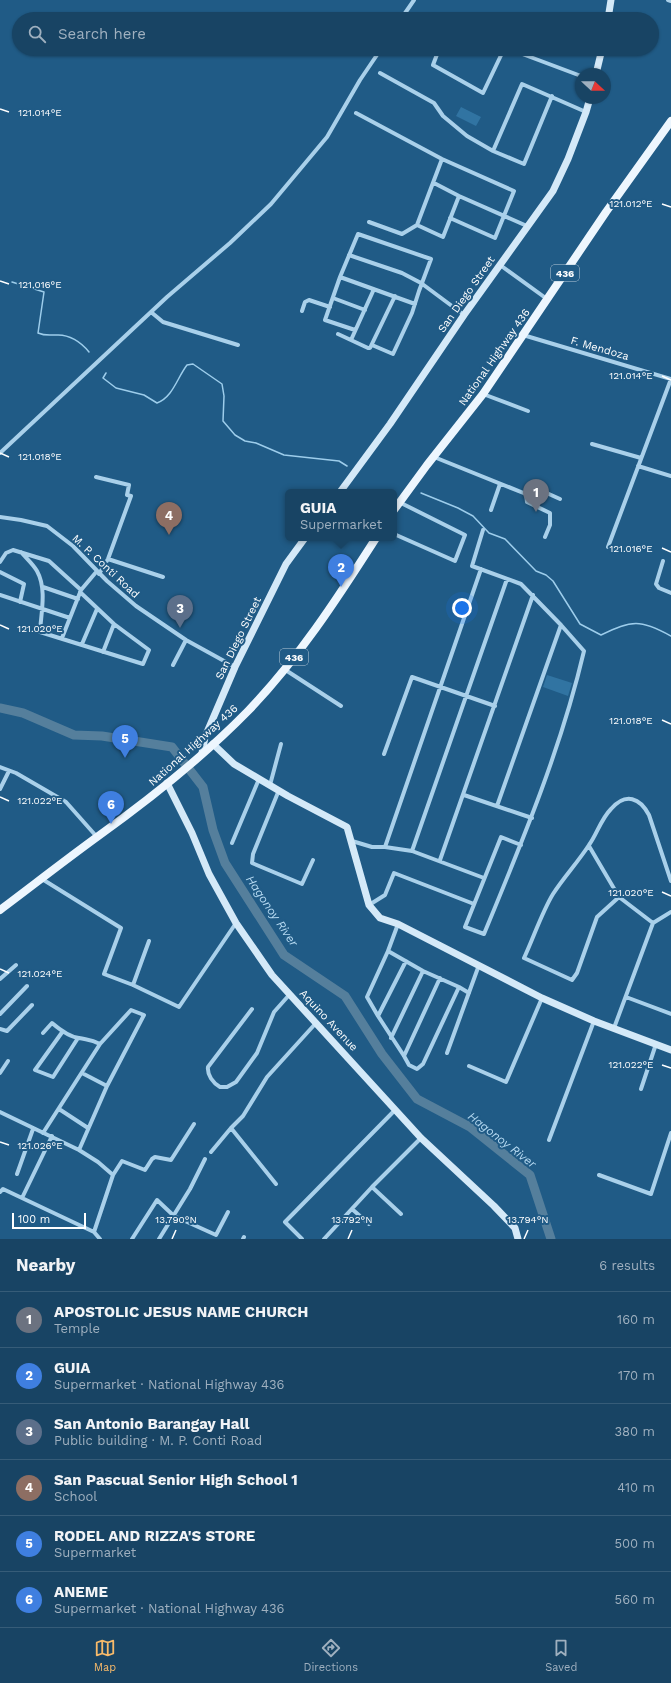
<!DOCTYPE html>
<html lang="en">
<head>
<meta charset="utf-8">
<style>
	:root { --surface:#184464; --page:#254e6d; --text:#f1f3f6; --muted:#9fb0bf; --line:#365c78; --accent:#f7ba6a }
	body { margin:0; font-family:"Work Sans",sans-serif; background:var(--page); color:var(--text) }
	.compass { position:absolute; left:575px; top:68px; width:36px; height:36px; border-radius:50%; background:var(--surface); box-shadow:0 1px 3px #0004; rotate:112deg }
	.scale { position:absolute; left:12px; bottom:10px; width:74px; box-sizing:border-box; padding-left:4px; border:2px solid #fff; border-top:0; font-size:11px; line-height:14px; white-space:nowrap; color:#fff; -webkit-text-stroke:3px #205b86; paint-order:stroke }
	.you { position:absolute; left:462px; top:608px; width:14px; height:14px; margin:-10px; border:3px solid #fff; border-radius:50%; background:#1a73e8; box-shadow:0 0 0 6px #1a73e833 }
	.badge { display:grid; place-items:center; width:26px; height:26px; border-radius:50%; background:var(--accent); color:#fff; font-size:13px; font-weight:700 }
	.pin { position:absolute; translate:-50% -33px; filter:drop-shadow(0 1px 2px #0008) }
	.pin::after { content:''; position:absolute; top:21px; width:14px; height:12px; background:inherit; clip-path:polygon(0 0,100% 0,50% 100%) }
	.popup { position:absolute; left:285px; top:489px; width:112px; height:52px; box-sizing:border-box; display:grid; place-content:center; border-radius:6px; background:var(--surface); filter:drop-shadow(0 1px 3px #0005); font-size:13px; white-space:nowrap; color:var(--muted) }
	.popup b { font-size:15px; color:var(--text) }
	.popup::after { content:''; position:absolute; left:50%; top:100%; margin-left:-8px; border:8px solid transparent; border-top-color:var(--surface) }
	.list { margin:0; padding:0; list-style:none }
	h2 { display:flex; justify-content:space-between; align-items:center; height:52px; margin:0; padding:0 16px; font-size:17px }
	h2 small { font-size:13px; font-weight:400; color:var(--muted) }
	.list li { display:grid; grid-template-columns:26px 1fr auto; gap:12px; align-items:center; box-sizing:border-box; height:56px; padding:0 16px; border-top:1px solid var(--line) }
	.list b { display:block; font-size:15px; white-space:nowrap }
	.list p { margin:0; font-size:13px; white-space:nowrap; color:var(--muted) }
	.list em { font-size:13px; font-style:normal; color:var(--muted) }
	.icon { flex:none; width:22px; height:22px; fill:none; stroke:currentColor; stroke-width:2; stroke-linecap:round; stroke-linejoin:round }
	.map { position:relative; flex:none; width:671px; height:1239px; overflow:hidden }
	.search { position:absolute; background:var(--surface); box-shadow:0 1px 3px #0004; left:12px; right:12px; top:12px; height:44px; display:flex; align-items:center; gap:10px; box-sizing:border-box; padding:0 14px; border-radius:22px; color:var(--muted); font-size:15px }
	.sheet { height:388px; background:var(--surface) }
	nav { display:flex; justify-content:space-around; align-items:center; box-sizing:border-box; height:56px; border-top:1px solid var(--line); background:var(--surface); font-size:11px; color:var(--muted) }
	nav a { display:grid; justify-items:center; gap:2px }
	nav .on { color:var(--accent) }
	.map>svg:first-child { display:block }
	.green { fill:#3174a2 }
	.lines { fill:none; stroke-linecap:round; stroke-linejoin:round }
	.stream { stroke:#9dcdeb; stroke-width:1.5 }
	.river { stroke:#557f9c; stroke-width:9 }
	.street { stroke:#a9d0ea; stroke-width:4 }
	.secondary { stroke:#d4e9f8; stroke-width:7 }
	.primary { stroke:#edf6fe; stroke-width:8 }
	.ticks { fill:none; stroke:#fff; stroke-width:1.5 }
	.labels { text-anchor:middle; stroke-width:4; stroke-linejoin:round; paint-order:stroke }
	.shield { fill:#205b86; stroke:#bccedb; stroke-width:1 }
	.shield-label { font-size:10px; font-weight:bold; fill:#fff }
	.street-label { font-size:11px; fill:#fff; stroke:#205b86 }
	.water-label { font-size:12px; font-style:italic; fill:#b5d9f1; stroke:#205b86 }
	.ticks-label { font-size:10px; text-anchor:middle; fill:#fff; stroke:#205b86; stroke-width:4; stroke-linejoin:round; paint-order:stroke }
</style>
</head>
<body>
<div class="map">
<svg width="671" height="1239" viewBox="0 0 671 1239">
	<rect width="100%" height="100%" fill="#205b86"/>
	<path class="green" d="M461 107 481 117 476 126 456 116Z
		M547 675 572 683 568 696 543 687Z"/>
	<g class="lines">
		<path class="stream" d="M12 282 44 292 38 333C45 336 48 335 56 335 69 334 81 342 89 352
			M106 373 103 378 116 388 144 395 157 403C173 397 177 378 187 365L193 364 222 384 224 396 223 421 235 435 245 441 256 443 284 455 339 461 347 466
			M421 493 458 508 473 516 489 533 505 539 536 571 546 575 553 581 580 624 601 635C632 620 640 619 671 636"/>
		<path class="river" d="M0 708 23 713 74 735 102 736 172 747 203 787 213 830 225 863 284 955 345 996 382 1054 417 1099 470 1127 530 1175 551 1239"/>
		<path class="street" d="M668 0 671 1
			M401 19 414 0
			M439 49 433 65 483 93 504 49
			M509 49 581 76
			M594 49 602 52
			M380 73 434 103 443 116 467 136 493 151 524 164 552 96
			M356 113 442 159 514 191 495 238 450 218
			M493 151 522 84 586 112
			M434 183 459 196 527 226
			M369 222 402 234 417 225 442 159
			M417 225 443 237 459 196
			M349 255 402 273 421 283 464 315
			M500 265 547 299
			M340 277 415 304
			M333 298 365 310
			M302 311 305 302 309 300 330 307
			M151 312 163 322 238 345
			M355 330 325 320 340 277 358 234 431 259 419 291 412 313 393 354 372 345
			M338 334 368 348H370L395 296
			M523 335 671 379
			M351 340 374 289
			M483 394 528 411
			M592 444 641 458
			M0 453 167 297 230 243 271 204 327 137 360 80 381 49
			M434 457 526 494
			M638 466 671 476
			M96 477 129 485 127 495 131 496 108 559 99 574
			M491 510 500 484
			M0 517 21 520 47 526 73 546 107 581 136 606 186 640 235 667
			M483 530 472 566 521 584 561 625 584 651C561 749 522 842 484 934L465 927 501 837 521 845
			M394 534 455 561 465 535 399 502
			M545 537 550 525V513L527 502 526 494 531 486 560 499
			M608 547 671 379
			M21 552C26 558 33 564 37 571 47 589 41 613 40 632L143 664 149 650 114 624 80 592
			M108 559 163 577
			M663 561 656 584 659 588 671 593
			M0 562 6 553 13 550 49 561 81 590
			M0 572 24 584 20 602
			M43 587 78 599
			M0 595 70 618
			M62 638 81 590 97 571
			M82 644 97 609
			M103 652 114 624
			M173 665 186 640
			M284 669 341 706
			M384 754 412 677 495 706
			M0 767 16 773 66 802 97 837
			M270 785 281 744
			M0 789 9 771
			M279 790 253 854 252 863 302 884 313 860
			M464 795 532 818
			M497 806 561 625
			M352 841 372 847H385L412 851 484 878
			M232 843 259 779
			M589 846 619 897 653 923
			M385 847 481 569
			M412 851 507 579
			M440 860 533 595
			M42 879 121 928 104 974 133 985 179 1007 236 923
			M619 897 597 917 577 973 572 980 524 958C533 939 542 912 553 894 564 877 578 862 589 845 597 834 601 819 611 809 626 792 640 798 649 815L671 881
			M369 905 385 895 394 873 474 904
			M388 951 367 997 378 1016 406 961
			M0 979 16 965
			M133 985 149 941
			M459 987 469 993
			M626 997 671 1014
			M252 1009 208 1067C207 1075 213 1083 220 1087H227L236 1082 257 1053 274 1012 290 994
			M0 1014 27 986
			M378 1016 404 1056 409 1065 417 1069 423 1064 459 987 423 971 388 951 398 924
			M614 1028 653 923 671 912
			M0 1029 7 1031 32 1005
			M63 1031 35 1070 53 1077 78 1038
			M43 1033 52 1023C59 1029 69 1037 79 1038 88 1040 91 1039 100 1044L131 1010 144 1015 107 1086 79 1150
			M391 1038 423 971
			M447 1053 479 965
			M404 1056 440 978
			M469 1066 506 1082 542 998
			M0 1073 8 1061
			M82 1073 107 1086
			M641 1089 656 1044
			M59 1109 88 1128
			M0 1112 79 1150 98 1162 113 1175
			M43 1133 100 1044
			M52 1136 22 1198 94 1232
			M549 1140 594 1021
			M211 1152 231 1128
			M17 1174 33 1129
			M599 1175 651 1194 671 1133
			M276 1184 231 1128 243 1116 267 1077 316 1023
			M372 1187 401 1214
			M0 1192 3 1189 22 1198
			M352 1209 369 1224
			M100 1239 94 1232 113 1175 122 1161 145 1170 152 1159 155 1157 171 1160 194 1124
			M132 1239 157 1200 174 1216 216 1235 228 1212
			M159 1239 190 1189 205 1159
			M243 1239 244 1237
			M302 1239 285 1222 395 1110
			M324 1239 372 1187 421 1138"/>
		<path class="secondary" d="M608 19 611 0
			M596 74 602 49
			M340 492 390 424 464 315 553 191 568 159 586 112 590 98
			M213 744 234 764 288 796 347 827 369 905 380 918 398 924 542 998 594 1021 671 1050
			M202 753 205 737 235 667 286 564 305 538
			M167 783 192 833 209 874 236 923 272 975 421 1138 494 1206 515 1228 518 1239"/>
		<path class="primary" d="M394 510 427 465 483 394 606 212 671 121
			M0 910C32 886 64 861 97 837 150 799 202 758 248 711 298 659 337 599 376 538"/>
	</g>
	<path class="ticks" d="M0 109 9 112M662 204 671 207M0 281 9 284M662 376 671 380M0 453 9 457M662 548 671 552M0 625 9 629M662 720 671 724M0 797 9 801M662 892 671 896M0 969 9 973M662 1065 671 1068M0 1142 9 1145M172 1239 176 1230M348 1239 352 1230M524 1239 528 1230"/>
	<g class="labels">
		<g class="shield">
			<rect x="551" y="265" width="28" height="16" rx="3"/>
			<rect x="280" y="649" width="28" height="16" rx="3"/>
		</g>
		<g class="shield-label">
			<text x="565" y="277">436</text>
			<text x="294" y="661">436</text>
		</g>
		<g class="street-label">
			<text transform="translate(466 294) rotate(-55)" y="4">San Diego Street</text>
			<text transform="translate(600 348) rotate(16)" y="4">F. Mendoza</text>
			<text transform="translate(494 357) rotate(-55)" y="4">National Highway 436</text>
			<text transform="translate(106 566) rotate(43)" y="4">M. P. Conti Road</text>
			<text transform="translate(238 638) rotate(-64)" y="4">San Diego Street</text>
			<text transform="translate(193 745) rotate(-42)" y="4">National Highway 436</text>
			<text transform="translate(329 1020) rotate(47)" y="4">Aquino Avenue</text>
		</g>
		<g class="water-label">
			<text transform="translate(272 911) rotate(56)" y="4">Hagonoy River</text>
			<text transform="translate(502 1140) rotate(38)" y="4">Hagonoy River</text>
		</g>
	</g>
	<g class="ticks-label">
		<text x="40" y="116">121.014°E</text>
		<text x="631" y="207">121.012°E</text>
		<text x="40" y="288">121.016°E</text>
		<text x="631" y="379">121.014°E</text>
		<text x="40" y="460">121.018°E</text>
		<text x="631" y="552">121.016°E</text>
		<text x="40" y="632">121.020°E</text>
		<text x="631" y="724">121.018°E</text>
		<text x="40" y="804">121.022°E</text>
		<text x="631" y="896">121.020°E</text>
		<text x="40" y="977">121.024°E</text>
		<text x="631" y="1068">121.022°E</text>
		<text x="40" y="1149">121.026°E</text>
		<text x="176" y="1223">13.790°N</text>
		<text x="352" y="1223">13.792°N</text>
		<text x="528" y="1223">13.794°N</text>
	</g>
</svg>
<svg class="compass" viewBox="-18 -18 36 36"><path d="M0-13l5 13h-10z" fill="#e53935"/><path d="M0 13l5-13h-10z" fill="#9fb0bf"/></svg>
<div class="scale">100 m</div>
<div class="you"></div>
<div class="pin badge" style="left:536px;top:512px;background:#6b7280">1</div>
<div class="pin badge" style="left:341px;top:587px;background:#3f7fe0">2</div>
<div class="popup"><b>GUIA</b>Supermarket</div>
<div class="pin badge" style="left:180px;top:628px;background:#5c6f8a">3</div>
<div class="pin badge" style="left:169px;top:535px;background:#8d6e63">4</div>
<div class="pin badge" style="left:125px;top:758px;background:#3f7fe0">5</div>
<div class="pin badge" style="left:111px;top:824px;background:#3f7fe0">6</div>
<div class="search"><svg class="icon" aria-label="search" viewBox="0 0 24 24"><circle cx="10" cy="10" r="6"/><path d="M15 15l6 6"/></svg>Search here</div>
</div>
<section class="sheet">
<h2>Nearby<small>6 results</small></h2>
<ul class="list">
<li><span class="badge" style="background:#6b7280">1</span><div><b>APOSTOLIC JESUS NAME CHURCH</b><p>Temple</p></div><em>160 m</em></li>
<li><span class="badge" style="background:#3f7fe0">2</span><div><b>GUIA</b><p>Supermarket · National Highway 436</p></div><em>170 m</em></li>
<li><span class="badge" style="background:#5c6f8a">3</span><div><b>San Antonio Barangay Hall</b><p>Public building · M. P. Conti Road</p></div><em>380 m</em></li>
<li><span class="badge" style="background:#8d6e63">4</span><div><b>San Pascual Senior High School 1</b><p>School</p></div><em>410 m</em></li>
<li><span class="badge" style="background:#3f7fe0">5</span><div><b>RODEL AND RIZZA'S STORE</b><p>Supermarket</p></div><em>500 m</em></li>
<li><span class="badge" style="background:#3f7fe0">6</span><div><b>ANEME</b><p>Supermarket · National Highway 436</p></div><em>560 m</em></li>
</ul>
</section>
<nav>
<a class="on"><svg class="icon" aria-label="map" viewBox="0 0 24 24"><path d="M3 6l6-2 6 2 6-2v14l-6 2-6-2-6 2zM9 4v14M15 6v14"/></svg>Map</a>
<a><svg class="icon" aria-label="directions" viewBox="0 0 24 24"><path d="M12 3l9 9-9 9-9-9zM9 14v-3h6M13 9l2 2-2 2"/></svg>Directions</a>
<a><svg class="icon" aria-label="saved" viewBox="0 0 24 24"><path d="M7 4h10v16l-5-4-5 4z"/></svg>Saved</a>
</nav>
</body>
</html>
